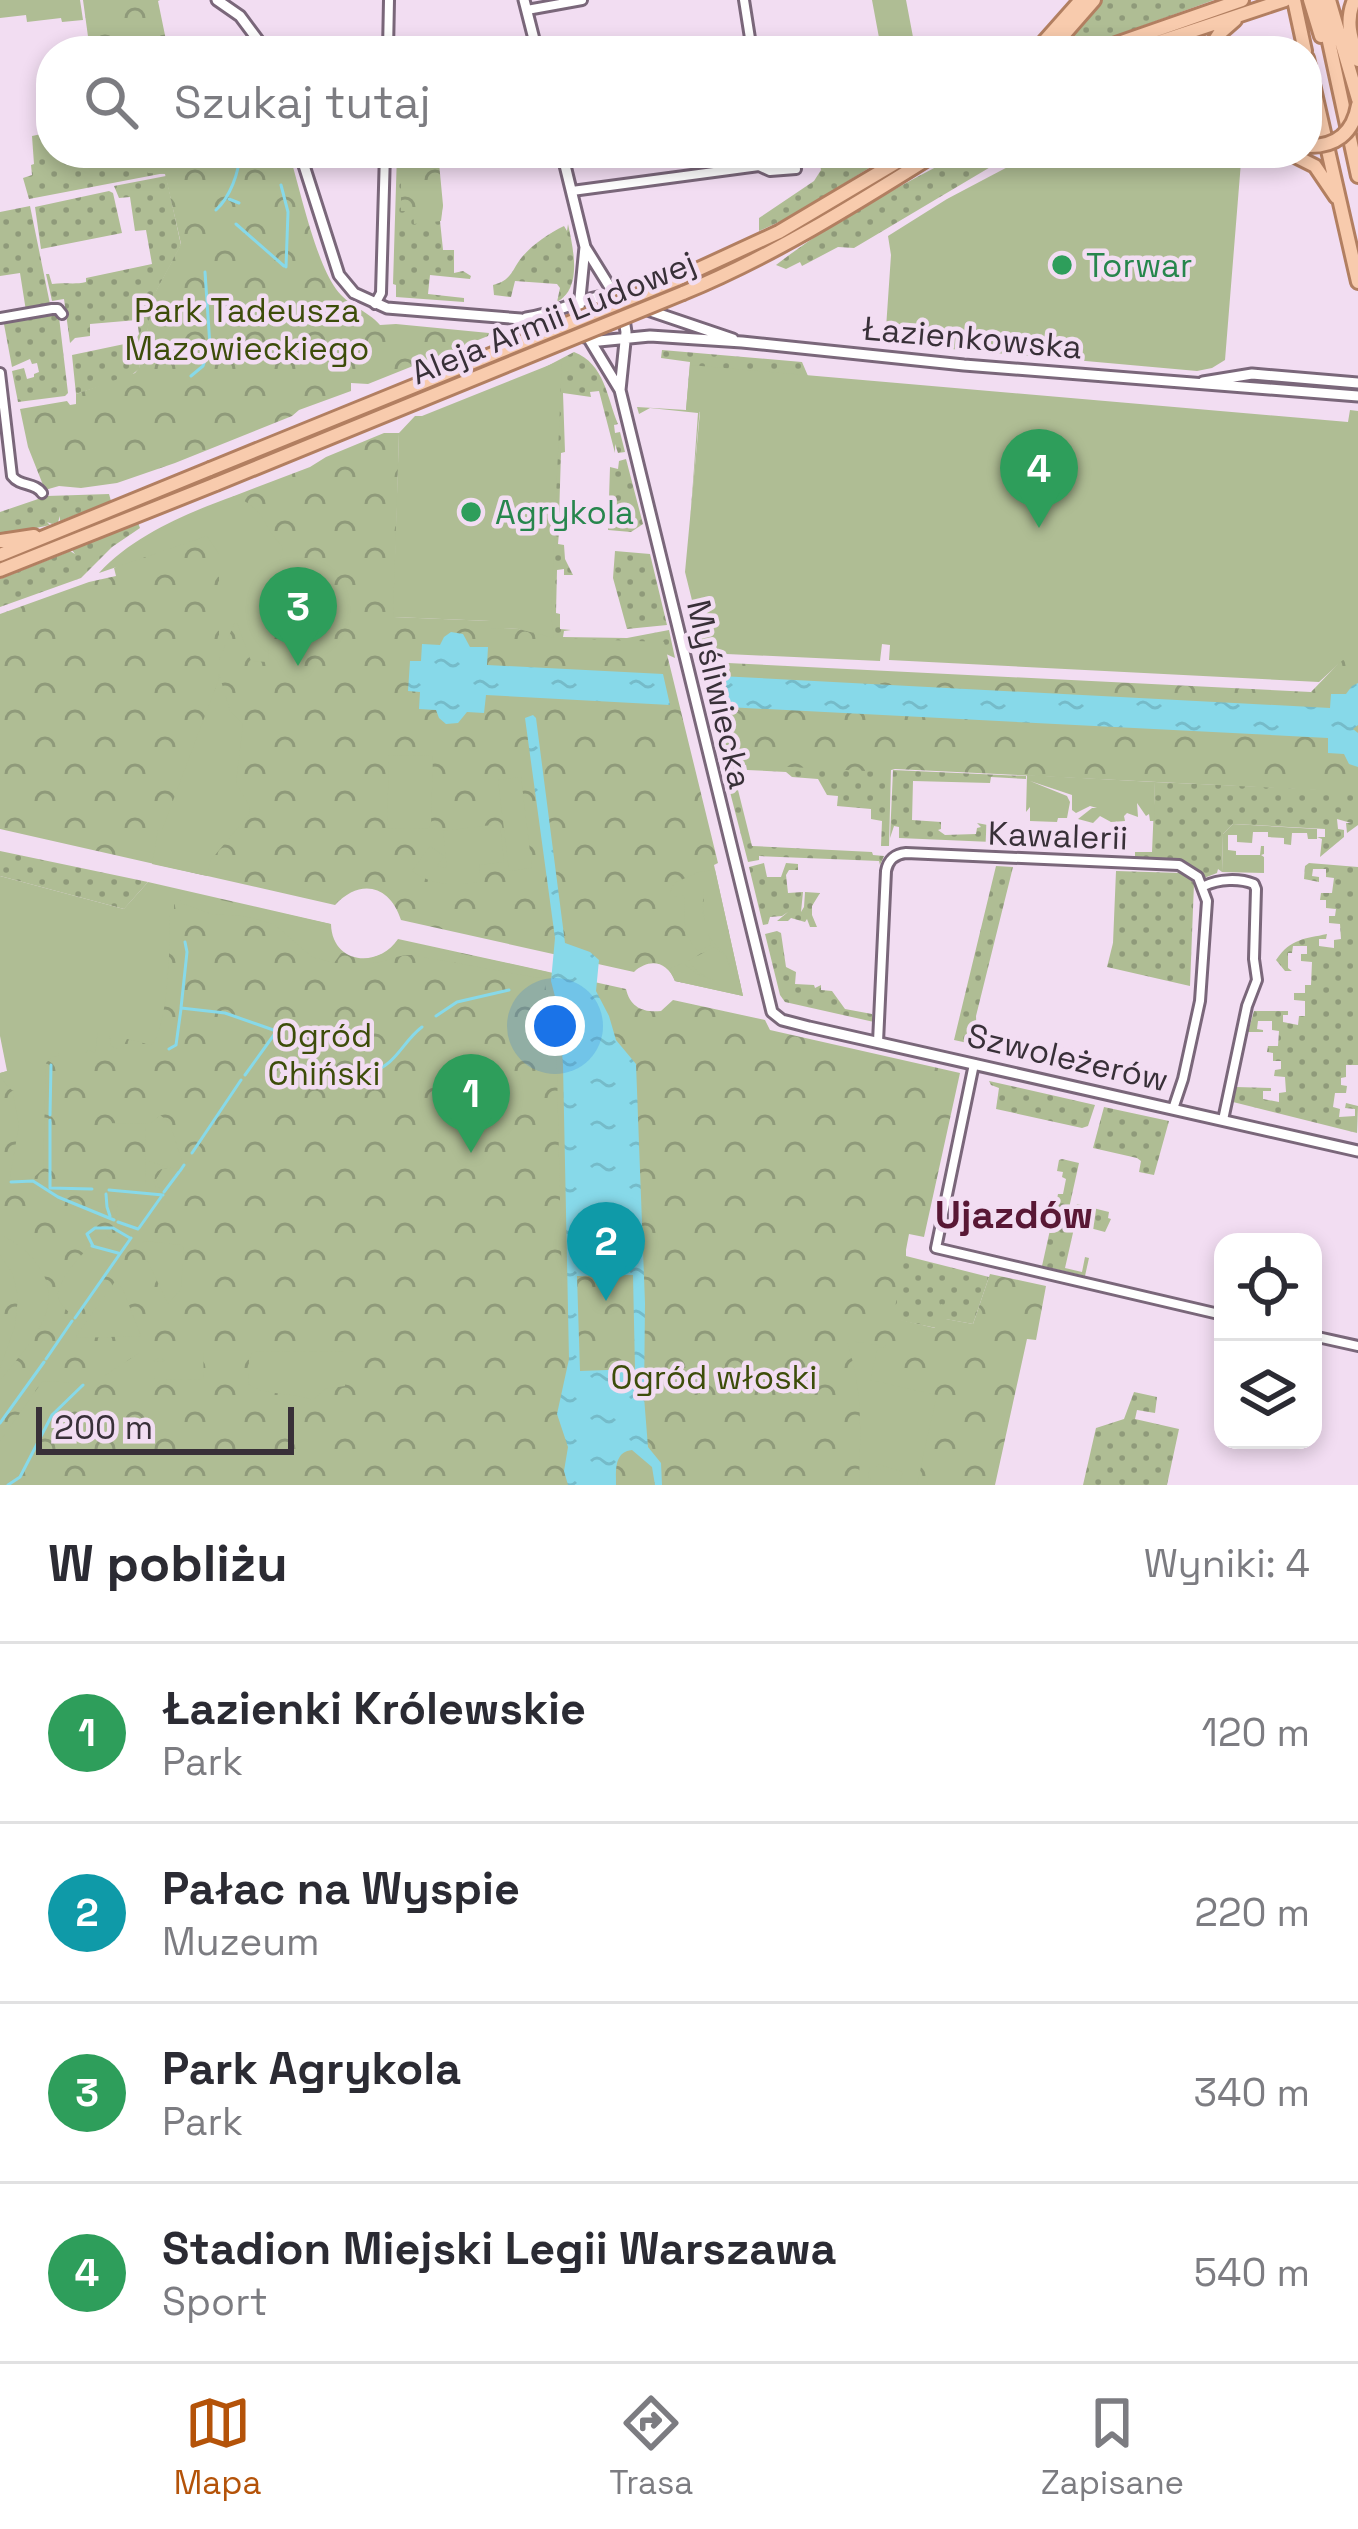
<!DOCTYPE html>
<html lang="pl">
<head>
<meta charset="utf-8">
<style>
	:root { --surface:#fff; --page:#f2f2f3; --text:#2b2b33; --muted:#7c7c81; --line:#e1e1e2; --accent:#b45309 }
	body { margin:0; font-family:"Space Grotesk",sans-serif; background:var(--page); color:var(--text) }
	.controls { position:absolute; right:36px; bottom:36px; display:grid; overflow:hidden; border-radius:24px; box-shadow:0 6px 18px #0003 }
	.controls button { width:108px; height:108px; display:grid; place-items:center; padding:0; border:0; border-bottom:3px solid var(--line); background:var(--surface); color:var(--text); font:60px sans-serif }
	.scale { position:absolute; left:36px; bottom:30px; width:258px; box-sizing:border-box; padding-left:12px; border:6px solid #383038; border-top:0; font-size:33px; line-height:42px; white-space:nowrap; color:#383038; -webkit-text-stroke:9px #f2ddf2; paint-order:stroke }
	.you { position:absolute; left:555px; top:1026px; width:42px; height:42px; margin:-30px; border:9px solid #fff; border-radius:50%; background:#1a73e8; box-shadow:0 0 0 18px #1a73e833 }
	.badge { display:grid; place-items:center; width:78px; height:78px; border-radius:50%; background:var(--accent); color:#fff; font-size:39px; font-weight:700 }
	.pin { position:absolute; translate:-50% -99px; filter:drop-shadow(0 3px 6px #0008) }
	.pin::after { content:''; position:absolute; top:63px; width:42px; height:36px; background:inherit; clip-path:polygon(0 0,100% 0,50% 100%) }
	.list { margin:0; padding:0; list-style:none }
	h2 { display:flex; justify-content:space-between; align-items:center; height:156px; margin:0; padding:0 48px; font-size:51px }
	h2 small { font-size:39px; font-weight:400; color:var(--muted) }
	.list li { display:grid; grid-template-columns:78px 1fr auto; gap:36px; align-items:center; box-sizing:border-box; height:180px; padding:0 48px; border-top:3px solid var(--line) }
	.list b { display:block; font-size:45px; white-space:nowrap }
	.list p { margin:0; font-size:39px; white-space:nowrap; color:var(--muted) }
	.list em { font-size:39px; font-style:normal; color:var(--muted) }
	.icon { flex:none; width:66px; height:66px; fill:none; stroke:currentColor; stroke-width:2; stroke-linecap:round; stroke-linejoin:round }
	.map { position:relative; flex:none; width:1358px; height:1485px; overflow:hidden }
	.search { position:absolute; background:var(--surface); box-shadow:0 6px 18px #0003; left:36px; right:36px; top:36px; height:132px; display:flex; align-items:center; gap:30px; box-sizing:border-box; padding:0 42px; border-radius:48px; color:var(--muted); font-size:45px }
	.sheet { height:876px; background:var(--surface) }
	nav { display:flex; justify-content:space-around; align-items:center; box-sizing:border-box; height:168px; border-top:3px solid var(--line); background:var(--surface); font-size:33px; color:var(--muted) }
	nav a { display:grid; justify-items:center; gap:6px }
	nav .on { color:var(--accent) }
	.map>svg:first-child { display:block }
	.grass { fill:url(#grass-dots) }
	.forest { fill:url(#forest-crowns) }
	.garden { fill:#afbd94 }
	.water { fill:url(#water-ripples); fill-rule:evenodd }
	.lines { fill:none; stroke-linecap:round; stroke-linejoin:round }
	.stream { stroke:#87d9e9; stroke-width:3 }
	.minor-casing { stroke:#7a677a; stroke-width:14 }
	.tertiary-casing { stroke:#7a677a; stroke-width:15 }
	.primary-casing { stroke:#b27f61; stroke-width:18 }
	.minor { stroke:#fff; stroke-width:8 }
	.tertiary { stroke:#fff; stroke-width:9 }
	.primary { stroke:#f8cbad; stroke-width:12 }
	.primary-bridge-casing { stroke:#b27f61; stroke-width:18; stroke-linecap:butt }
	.primary-bridge { stroke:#f8cbad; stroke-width:12 }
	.leisure-dot { fill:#2e9e5b; stroke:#f2ddf2; stroke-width:4.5 }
	.labels { text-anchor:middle; stroke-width:9; stroke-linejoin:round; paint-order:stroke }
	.leisure-label { font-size:33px; fill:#27864d; stroke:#f2ddf2; text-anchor:start }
	.park-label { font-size:33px; fill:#3d4d0a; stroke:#f2ddf2 }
	.street-label { font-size:33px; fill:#383038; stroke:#f2ddf2 }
	.quarter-label { font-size:39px; font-weight:bold; fill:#591835; stroke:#f2ddf2 }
</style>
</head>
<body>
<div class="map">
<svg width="1358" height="1485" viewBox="0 0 1358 1485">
	<defs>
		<pattern id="grass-dots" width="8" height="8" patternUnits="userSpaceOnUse" patternTransform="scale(3)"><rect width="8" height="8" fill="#afbd94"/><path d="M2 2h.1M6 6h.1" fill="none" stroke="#8f9a7a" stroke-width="1.8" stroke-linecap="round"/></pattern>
		<pattern id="forest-crowns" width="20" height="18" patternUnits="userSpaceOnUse" patternTransform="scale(3)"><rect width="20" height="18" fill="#afbd94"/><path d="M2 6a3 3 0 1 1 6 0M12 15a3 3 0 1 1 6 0" fill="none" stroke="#8f9a7a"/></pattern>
		<pattern id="water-ripples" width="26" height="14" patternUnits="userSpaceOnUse" patternTransform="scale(3)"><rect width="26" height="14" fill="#87d9e9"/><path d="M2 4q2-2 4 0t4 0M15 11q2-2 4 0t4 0" fill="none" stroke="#75bbc9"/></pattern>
	</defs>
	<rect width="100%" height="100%" fill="#f2ddf2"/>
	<path class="grass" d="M1100 0H1214L1073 51H1054Z
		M51 132V153H161L165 173 29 199 23 178 32 175 31 165 34 164 32 136Z
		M397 153H428L429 161 439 160V163L410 166 413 210 443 205 440 221 443 250H454V273L463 271 471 276 470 279 430 275 428 294 464 298V302L396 297V285L393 284Z
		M838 153H893L792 216 759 231V218L814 181 821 170 820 164Z
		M962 153H1014L854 248 838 247 802 266 800 262 786 269 776 265C832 221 899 187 962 153Z
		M166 176 181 245 156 292 139 369 129 377 76 394 72 355 134 342 139 334 137 320 90 324V336L75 338 70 343 64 299 52 301 46 274H49L52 284C64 282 74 285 86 282V278L152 264 146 230 135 231 130 197 119 198 114 186Z
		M109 191 113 193 122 233 41 249 35 207Z
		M30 206 50 304 49 307 26 311 20 273 0 276V212Z
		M568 224C573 248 583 288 557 302L560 288 557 284 515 281 511 297 494 295 493 285C512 280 511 271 522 257 532 245 549 233 564 226L567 231Z
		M52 311 59 317 68 393 65 396 18 402 12 371 24 368 27 379 34 377V374L39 372 37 363 32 364 30 359 12 367 3 319Z
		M662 350 802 362 808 376 700 407 690 523 698 413 650 408 639 414 637 407 686 410 690 362 661 358Z
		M574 352C605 364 607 398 618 424L614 425 615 433 620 432 625 452 618 453 615 444V453L599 391 590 392 591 397 563 393 565 452 561 453 559 518 565 520V531L559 532 558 544 564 545 565 559 573 575H564V569L557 570 556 613 560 614V629L571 630 564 631 563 637 627 638 669 630 675 658 666 654 543 640 519 629 549 628 534 373Z
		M626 459 643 524 631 532 608 530 610 467 618 469 619 461Z
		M109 494 111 501 60 521V516L58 522 52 524 47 522 50 525 0 536V512L47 496Z
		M138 523 140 528 112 547 81 578 0 607V579L63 554V558V554L70 551 75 554 72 550Z
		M615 551 650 554 667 625 627 629 613 578Z
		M719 738 891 770 889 846H881L882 821 871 819V809L837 806 838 796 827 795 818 779 792 777 786 772 747 770 746 765 733 764 735 774 727 776Z
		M893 770 1026 776V779L991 777 990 783 913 781 912 820 941 822V829L938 830 945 835 976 834 977 828 981 827 977 823 993 826 992 842 899 838V827L894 826 890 838Z
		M1155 782 1331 790 1335 787 1358 789V825L1347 833 1346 823H1351L1337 819 1338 829 1344 830V837L1320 857 1322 839 1317 837H1325V829L1233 824 1223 834 1222 872 1218 869 1217 873 1204 878C1185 857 1161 859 1135 858V852H1152Z
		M738 790 752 846 872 852 873 855 884 856 880 865 879 861 759 856V860L748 862 730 792Z
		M0 851 148 882 124 909 0 876Z
		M764 863 767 877H781L786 863 798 864V870H789L786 875 788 893 803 892 801 912 804 907 805 892 820 893 812 906V915L817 927H810L807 919 805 922 791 918 788 921H777L788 912 782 916 770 917 768 924 763 925 749 867Z
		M1309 863 1358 867V1065H1346V1077L1341 1078V1085L1347 1086 1346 1093H1335L1333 1107 1340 1109 1339 1117 1355 1116V1109L1345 1108 1346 1103 1358 1106 1357 1133 1233 1102 1236 1087 1271 1088V1091H1263V1099L1279 1102V1093L1286 1092 1285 1077 1274 1076 1275 1070 1281 1069V1061H1273V1053L1267 1052 1268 1046H1278L1279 1031 1272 1030V1021H1258L1257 1029 1263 1030V1032H1248L1254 1011H1288V1015H1283V1022L1298 1025 1299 1016H1305V1001L1294 1000V993H1305V985H1311L1312 962 1301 961V954H1307V946H1293L1292 953H1288V968L1292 971H1285L1276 960C1291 938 1305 939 1327 934L1326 939H1319V946L1334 948V940L1341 939 1340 924 1329 923V916H1335L1336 909 1326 908V900H1320L1321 893H1332L1334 878 1326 877V869H1313L1312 876 1319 877V882L1304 879 1305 866Z
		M996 866 1013 867 976 1016 977 1045 954 1040Z
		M1116 871 1181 873 1194 883 1190 986 1107 967 1113 943Z
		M777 931 781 933 786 967 796 972 795 984 814 985 815 988 821 985V990L832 991 845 1009 872 1014 874 1022 785 1002 780 995 765 934Z
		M989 1081 1095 1105 1088 1126 1082 1128 996 1109 999 1088 991 1085Z
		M1104 1107 1169 1121 1154 1175 1139 1172 1141 1161 1137 1158 1093 1148Z
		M1062 1159 1079 1163 1069 1208 1075 1209 1077 1204 1109 1212 1108 1218 1111 1219 1105 1232 1075 1224 1065 1268 1082 1272 1085 1257 1089 1258 1085 1276 1042 1266 1058 1194H1063L1066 1179 1062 1177 1063 1172 1057 1171 1059 1160Z
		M906 1248V1256L989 1277 973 1324 945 1319 936 1328 893 1319 829 1287Z
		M1134 1392 1157 1397 1155 1413 1137 1410 1135 1419 1179 1429 1167 1485H1083L1096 1428 1124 1419Z"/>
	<path class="forest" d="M83 0H160L158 1 167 45 160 46 161 51H90Z
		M144 153H289C300 189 315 260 336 289 348 306 367 310 380 325L396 324 489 333 488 336 368 384 351 383V391L299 410 292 416 175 463 117 483 81 488 59 486 45 490 28 447 20 409 67 401 70 405 76 404V394L135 373 139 368 155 293 181 244 165 174 148 173Z
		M439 163 443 205 441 221 414 224 413 211H401V182L403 178H410L409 166Z
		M384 433H399L394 617 491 621 490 627 519 629 554 638 664 642 718 863 714 865 743 996 675 981C667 961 649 958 634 972L401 920C390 885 360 878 335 905L0 829V614L89 582 116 576 114 568 234 496 310 467 326 457Z
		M1264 652 1358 660V792L895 769 884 772 733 764 734 774 727 776 715 729 722 721 707 662 1311 692 1338 664Z
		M148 882 331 924C332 964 378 969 398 939L626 989C630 1007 643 1013 661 1011L673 1000 765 1020 770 1030 960 1073 924 1237 909 1234 893 1318 935 1328 941 1304 948 1306 946 1319 973 1324 990 1274 1046 1286 1036 1340 1027 1339 995 1485H0V1073L45 1061 124 909Z"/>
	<path class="garden" d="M0 0H80L83 20 62 22 61 18 27 22 26 15 0 18Z
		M872 0H906L913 37 910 38 912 51H840L880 43Z
		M1034 153H1138L1241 162 1225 360 1212 368 1197 371 885 343 891 255 888 236 947 199Z
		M562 360 551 614 554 638 519 629 490 628V621L393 617 399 433 415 416H422Z
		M690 365 1348 422 1350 410 1358 411V660H1343L1319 682 889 660 890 645 882 644 880 661 705 653 685 572 700 412 686 410Z
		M234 496C266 509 261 525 283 547 278 580 255 607 259 637L269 643 268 662 251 661 237 623 234 624 219 660V554L207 536 99 573C134 535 187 513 234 496Z
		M304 585H311L304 649 306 657 287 656C287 637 271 623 275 603L281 601 288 610 289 600Z
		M219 674 230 711 243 724 236 783 250 807 249 814 211 860 207 876 152 864 158 830H162L218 681Z
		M389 755 433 756 431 825 428 829 387 828Z
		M1027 775 1155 782 1154 821H1150L1149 814 1146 816 1137 803 1138 817 1127 813 1124 816 1125 821 1111 822 1100 816 1093 823 1078 819 1092 808H1097L1090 806 1076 813 1072 810V795L1030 781 1067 796 1070 802 1067 818H1058L1057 822 1030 821V807L1026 812Z
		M521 777 532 868 509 871 498 780Z
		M500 824 504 862 479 865 481 882C454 885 434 887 412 871L430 846 444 856 437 866 447 868 443 831Z
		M1233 824 1317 829V839H1308L1307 833H1292L1291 845 1284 844V838L1268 837V832H1253L1252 843 1237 842V835H1228V850L1236 851V855H1260L1261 846H1264V854L1261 855 1264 857V873L1222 872 1223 834Z
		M715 870 743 996 675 981 669 969 683 963 697 974 715 981 698 972 688 961 714 947 725 955 730 967C727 953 722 952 713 942 703 929 703 907 704 891L702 910 711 945 698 951C681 935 685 916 685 895L674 897 670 893 674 883 699 872Z
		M0 876 124 909 148 883 174 889V909L170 913C170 942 169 1028 151 1045L127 1039 123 1047 118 1049 111 1046 109 1031H98L95 1053 89 1050 85 1053H59L58 1056 52 1057 46 1063 43 1169 33 1178 12 1182 10 1177 19 1125 13 1094 14 1091C10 1090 0 1078 0 1073L7 1071 0 1036Z
		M180 891 330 924 332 940 342 952 334 963 312 957 274 924 243 916 211 914 181 903Z
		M398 940 547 972 546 973 539 978 412 955C396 954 384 964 369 963V959L388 952Z
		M552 973V985L559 1012 563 1065 568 1253 566 1289H562L556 1025C554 1011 543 990 545 977Z
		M160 1115 169 1122 183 1163 164 1192 158 1187 156 1179 163 1168 174 1169 148 1161V1175H152L156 1188 163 1194 137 1229 116 1221 118 1197 135 1190 130 1189 132 1187H104V1184H145L146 1127H106V1123L150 1124Z
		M97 1228H105L108 1237 115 1241 126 1236 130 1239 75 1317C68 1311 57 1304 58 1293 59 1280 82 1252 92 1246L90 1232Z
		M0 1235C15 1241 28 1251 37 1264 70 1308 25 1347 0 1381V1368L15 1326 18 1297 13 1274 0 1255Z
		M145 1241 181 1245 184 1248 181 1289 168 1304 142 1249V1243Z
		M116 1280 123 1290 141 1336 77 1338 76 1336Z
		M849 1341 886 1346V1348L878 1347 870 1380 937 1395 923 1456H920L923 1458 917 1485H899L903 1472 877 1464 876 1467H870L868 1477 871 1478 870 1483 878 1485H859C860 1437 864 1389 847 1343Z
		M345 1351V1386L325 1389 313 1400C292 1392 265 1396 248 1384L249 1359 253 1352Z
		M139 1353H159V1358L153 1361 166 1362 161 1358V1353H203L204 1379 166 1380V1376H155L154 1379H104V1376Z
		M51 1381 83 1384C71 1394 58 1405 49 1419 36 1441 29 1481 0 1485V1441L42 1382Z"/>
	<path class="water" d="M451 632 463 634 470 647H488L487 665 663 674 670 705 486 695 484 713 467 712 458 723 446 724 439 718 436 710 419 709 420 692 408 691 410 661H421L422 644 440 645 444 637Z
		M719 676 1330 708 1331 694H1346L1352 686 1358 683V725L1353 729 1358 733V767L1349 764 1344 754 1328 753V738L727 707 723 695 714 689Z
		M533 715 536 718 565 943 590 952 599 960 596 991 609 1016 616 1040 636 1064 645 1303 644 1397 648 1447 661 1463 662 1485H655L652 1467 632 1450C614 1452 616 1470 616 1485H568L564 1471 568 1447 557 1414 569 1359 563 1065 559 1012 551 981 555 938 525 718ZM633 1275 635 1369 580 1371 577 1276Z"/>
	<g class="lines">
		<path class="stream" d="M281 185 288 212 286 267
			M229 199 239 203
			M216 210C230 197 239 173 240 153
			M236 224 284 266
			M191 376 203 366 210 346 205 272
			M185 942 187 952 181 1008 225 1013 279 1032
			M436 1016 457 1002 509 990
			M169 1049 176 1045 181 1009
			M370 1072C396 1066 402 1042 422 1027
			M245 1075 276 1032
			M50 1115 51 1065
			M50 1120V1188L92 1189
			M192 1153 241 1080
			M180 1171 184 1165
			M11 1182 33 1181 58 1197 114 1220
			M109 1190 163 1195
			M164 1192 179 1172
			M106 1194 107 1207 110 1216
			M118 1222 138 1229
			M139 1228 161 1197
			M92 1246 118 1253
			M93 1246 87 1234 95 1228H113L130 1238
			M75 1318 131 1238
			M46 1359 72 1321
			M0 1423 44 1362
			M8 1485 20 1477 52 1415 83 1385"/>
		<defs>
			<path id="minor" d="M744 0 752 51
				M527 10 582 0
				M388 51 389 0
				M759 166 761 153
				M572 191 759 166 770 171 796 169
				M375 304 381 293 385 153
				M0 318 52 309H58L62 314
				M0 373 12 476C20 487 35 482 42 493
				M1204 886C1219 879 1239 878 1254 884L1256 889 1254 959 1257 980 1247 1006 1223 1120
				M878 1042 886 871C888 860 895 854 906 853L1179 865 1198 877 1207 901 1200 1001 1183 1079 1173 1109
				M974 1064 936 1248 1223 1315
				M1313 1336 1358 1346"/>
			<path id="tertiary" d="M217 0 240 16 266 51
				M524 0 537 51
				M300 153 339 275 354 293 387 308 521 319 599 341 650 336 742 342 964 365 1358 396
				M562 153 585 247 579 308 580 324 620 390 772 1012 782 1020 809 1027 1358 1151
				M585 247 616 297
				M526 318C556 314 580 298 606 296L733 339
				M1203 382 1252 374 1358 383
				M620 390 626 332 623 312"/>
			<path id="primary" d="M1294 0 1305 51
				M1310 0 1321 36
				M1320 0 1358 176
				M1329 0 1358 99
				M1354 0C1345 22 1351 38 1358 60
				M1042 44 1081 0
				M1039 51 1066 32 1094 0
				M1096 51 1242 0
				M1132 51 1285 0
				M1208 51 1219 34 1235 20
				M1307 58 1358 282
				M1289 153 1315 166 1336 197
				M677 279 779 232 912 153
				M683 293C773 256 854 205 937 153
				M0 541 34 536
				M0 555 210 469
				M0 570 216 484"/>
		</defs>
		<use href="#minor" class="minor-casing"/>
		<use href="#tertiary" class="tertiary-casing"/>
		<use href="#primary" class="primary-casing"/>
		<use href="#minor" class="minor"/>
		<use href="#tertiary" class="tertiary"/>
		<use href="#primary" class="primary"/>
		<defs>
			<path id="primary-bridge" d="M1307 146C1335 147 1353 134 1358 105
				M210 469 677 279
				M216 484 683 293"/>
		</defs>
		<use href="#primary-bridge" class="primary-bridge-casing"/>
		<use href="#primary-bridge" class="primary-bridge"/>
	</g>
	<g class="leisure-dot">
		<circle cx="1062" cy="265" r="12"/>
		<circle cx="471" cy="512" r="12"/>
	</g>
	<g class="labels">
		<g class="leisure-label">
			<text x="1086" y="277">Torwar</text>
			<text x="495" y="524">Agrykola</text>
		</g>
		<g class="park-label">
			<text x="247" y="322">Park Tadeusza<tspan x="247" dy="38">Mazowieckiego</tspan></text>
			<text x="324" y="1047">Ogród<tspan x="324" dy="38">Chiński</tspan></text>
			<text x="714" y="1389">Ogród włoski</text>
		</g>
		<g class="street-label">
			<text transform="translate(553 317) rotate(-22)" y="12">Aleja Armii Ludowej</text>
			<text transform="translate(972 337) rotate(5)" y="12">Łazienkowska</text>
			<text transform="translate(720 694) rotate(77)" y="12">Myśliwiecka</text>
			<text transform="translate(1058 835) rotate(2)" y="12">Kawalerii</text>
			<text transform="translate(1068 1057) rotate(13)" y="12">Szwoleżerów</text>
		</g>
		<g class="quarter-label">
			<text x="1014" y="1228">Ujazdów</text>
		</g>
	</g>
</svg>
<div class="controls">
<button><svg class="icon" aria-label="locate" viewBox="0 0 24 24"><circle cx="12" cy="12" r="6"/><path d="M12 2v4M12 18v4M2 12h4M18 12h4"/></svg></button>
<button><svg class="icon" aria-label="layers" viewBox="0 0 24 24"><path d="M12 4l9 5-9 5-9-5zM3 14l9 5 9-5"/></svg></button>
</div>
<div class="scale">200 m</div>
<div class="you"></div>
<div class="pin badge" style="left:471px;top:1153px;background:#2e9e5b">1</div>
<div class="pin badge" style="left:606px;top:1301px;background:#0f9aa8">2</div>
<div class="pin badge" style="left:298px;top:666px;background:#2e9e5b">3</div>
<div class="pin badge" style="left:1039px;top:528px;background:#2e9e5b">4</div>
<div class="search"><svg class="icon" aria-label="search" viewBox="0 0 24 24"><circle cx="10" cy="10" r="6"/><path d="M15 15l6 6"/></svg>Szukaj tutaj</div>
</div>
<section class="sheet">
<h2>W pobliżu<small>Wyniki: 4</small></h2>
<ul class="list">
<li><span class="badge" style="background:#2e9e5b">1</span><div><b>Łazienki Królewskie</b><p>Park</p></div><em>120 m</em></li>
<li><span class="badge" style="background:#0f9aa8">2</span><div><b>Pałac na Wyspie</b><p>Muzeum</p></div><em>220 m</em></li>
<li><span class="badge" style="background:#2e9e5b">3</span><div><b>Park Agrykola</b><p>Park</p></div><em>340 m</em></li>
<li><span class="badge" style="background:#2e9e5b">4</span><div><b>Stadion Miejski Legii Warszawa</b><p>Sport</p></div><em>540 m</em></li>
</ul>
</section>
<nav>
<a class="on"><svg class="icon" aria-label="map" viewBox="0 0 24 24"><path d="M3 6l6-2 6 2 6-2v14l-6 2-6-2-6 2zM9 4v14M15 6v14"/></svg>Mapa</a>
<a><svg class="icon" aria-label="directions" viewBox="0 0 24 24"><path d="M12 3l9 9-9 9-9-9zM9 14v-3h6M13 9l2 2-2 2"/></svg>Trasa</a>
<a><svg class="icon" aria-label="saved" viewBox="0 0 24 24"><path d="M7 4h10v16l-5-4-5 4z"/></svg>Zapisane</a>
</nav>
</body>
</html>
